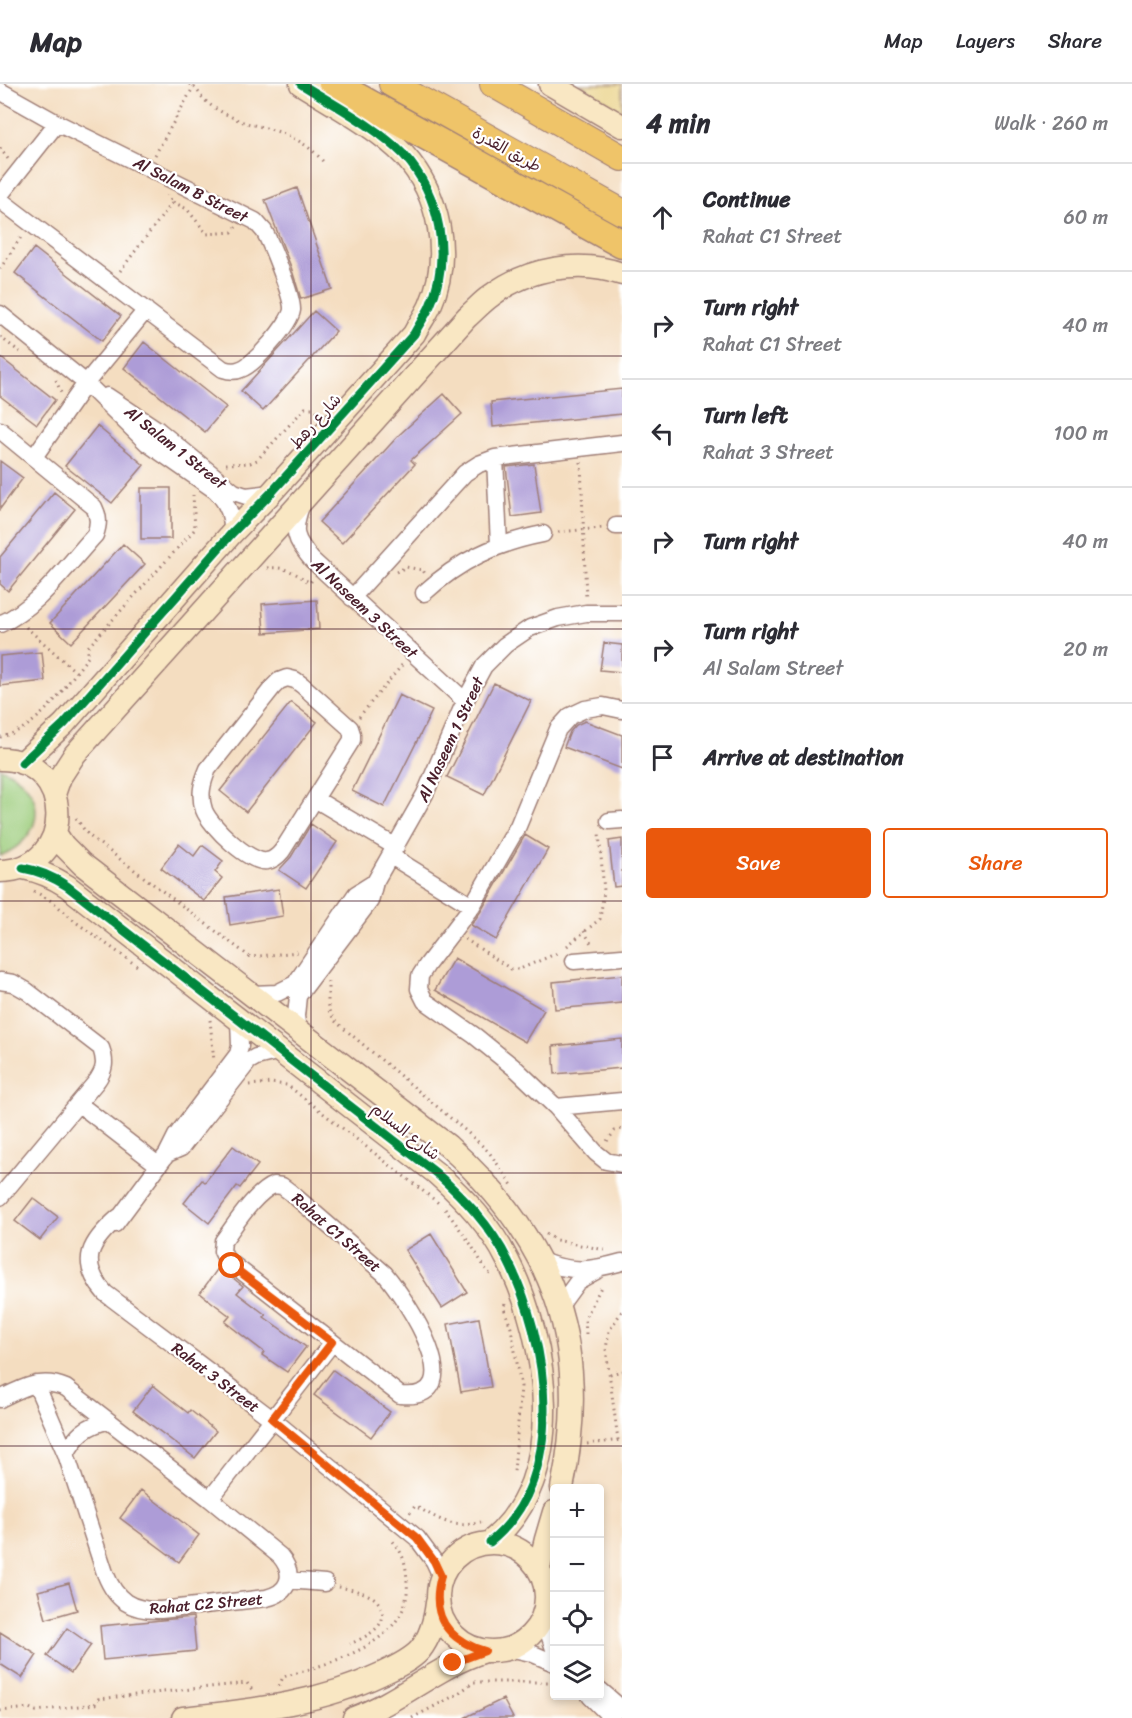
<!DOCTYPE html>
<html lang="en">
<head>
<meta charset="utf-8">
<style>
	:root { --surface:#fff; --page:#f7f7f7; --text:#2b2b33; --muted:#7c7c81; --line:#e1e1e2; --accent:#ea580c }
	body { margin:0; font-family:Sriracha,"Playpen Sans Arabic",sans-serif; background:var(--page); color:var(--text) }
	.controls { position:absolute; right:18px; bottom:18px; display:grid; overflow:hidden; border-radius:6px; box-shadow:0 3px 9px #0003 }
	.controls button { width:54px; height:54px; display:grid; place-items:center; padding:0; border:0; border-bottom:2px solid var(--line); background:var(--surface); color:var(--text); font:30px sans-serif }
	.stop { position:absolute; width:18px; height:18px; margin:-14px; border:4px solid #ea580c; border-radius:50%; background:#fff }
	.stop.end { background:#ea580c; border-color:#fff; box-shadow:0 2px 6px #0008 }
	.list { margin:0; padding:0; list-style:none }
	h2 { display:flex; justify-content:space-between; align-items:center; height:78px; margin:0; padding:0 24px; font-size:26px }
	h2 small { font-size:20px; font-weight:400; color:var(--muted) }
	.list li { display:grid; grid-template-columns:39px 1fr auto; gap:18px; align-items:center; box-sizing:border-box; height:108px; padding:0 24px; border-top:2px solid var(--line) }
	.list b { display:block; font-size:22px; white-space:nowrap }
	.list p { margin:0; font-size:20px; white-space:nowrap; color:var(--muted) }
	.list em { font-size:20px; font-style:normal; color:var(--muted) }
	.actions { display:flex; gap:12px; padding:18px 24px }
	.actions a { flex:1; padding:14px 0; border:2px solid var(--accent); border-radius:6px; text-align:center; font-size:21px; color:var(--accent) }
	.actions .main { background:var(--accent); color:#fff }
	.icon { flex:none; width:33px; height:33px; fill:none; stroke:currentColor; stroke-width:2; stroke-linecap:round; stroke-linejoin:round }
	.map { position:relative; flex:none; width:622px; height:1634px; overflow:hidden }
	header { display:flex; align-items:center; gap:36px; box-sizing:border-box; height:84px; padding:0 30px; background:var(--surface); border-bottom:2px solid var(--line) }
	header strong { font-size:28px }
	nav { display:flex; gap:33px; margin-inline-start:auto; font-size:21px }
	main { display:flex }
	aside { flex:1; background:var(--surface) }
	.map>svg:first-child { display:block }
	.green { fill:#9ccc7b; stroke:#737653; stroke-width:1.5 }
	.sand { fill:#eeda9e; stroke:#9c7c64; stroke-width:1.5 }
	.building { fill:#ad9cd7 }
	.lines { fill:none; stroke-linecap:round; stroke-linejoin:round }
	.street-casing { stroke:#9f7e76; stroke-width:19 }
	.secondary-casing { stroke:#9f7e76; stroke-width:25 }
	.primary-casing { stroke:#9f7e76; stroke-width:28 }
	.highway-casing { stroke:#9f7e76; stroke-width:31 }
	.path { stroke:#9f7e76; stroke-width:3; stroke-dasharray:1.5 4.5; stroke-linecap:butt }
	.street { stroke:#fff; stroke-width:16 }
	.secondary { stroke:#f9e7c3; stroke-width:22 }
	.primary { stroke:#efc469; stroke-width:26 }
	.highway { stroke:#efc469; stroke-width:28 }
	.cycleway-casing { stroke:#fff; stroke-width:13 }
	.cycleway { stroke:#00873e; stroke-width:9 }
	.route { stroke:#ea580c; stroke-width:8 }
	.grid { fill:none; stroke:#4a1f2b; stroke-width:1.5; stroke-opacity:0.55 }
	.labels { text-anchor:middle; stroke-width:4.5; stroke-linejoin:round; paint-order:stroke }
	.street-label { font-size:16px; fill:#4a1f2b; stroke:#fff }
</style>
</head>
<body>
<header>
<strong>Map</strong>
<nav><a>Map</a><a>Layers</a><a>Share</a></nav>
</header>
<main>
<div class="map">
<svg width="622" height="1634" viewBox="0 0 622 1634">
	<rect width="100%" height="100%" fill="#fff"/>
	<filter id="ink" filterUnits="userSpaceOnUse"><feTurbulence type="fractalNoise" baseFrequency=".0167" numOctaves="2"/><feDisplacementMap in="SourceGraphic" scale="12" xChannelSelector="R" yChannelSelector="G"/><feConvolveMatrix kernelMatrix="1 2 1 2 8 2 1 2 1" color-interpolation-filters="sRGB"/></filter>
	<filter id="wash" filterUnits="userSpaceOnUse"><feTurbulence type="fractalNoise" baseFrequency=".008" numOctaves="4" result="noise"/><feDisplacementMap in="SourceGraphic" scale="24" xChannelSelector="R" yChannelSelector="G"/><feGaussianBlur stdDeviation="1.35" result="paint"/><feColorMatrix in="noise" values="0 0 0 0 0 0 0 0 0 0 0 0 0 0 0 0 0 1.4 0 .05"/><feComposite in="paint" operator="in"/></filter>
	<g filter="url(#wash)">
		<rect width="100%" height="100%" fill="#f4ddc0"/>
		<path class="green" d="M0 684C48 702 48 753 0 772Z"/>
		<path class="sand" d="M579 0H622V28Z"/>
		<g id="blocks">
			<path class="building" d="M297 104 332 205 301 215 291 183 265 116Z
				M34 164 121 232 102 257 15 189Z
				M314 227 336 247 263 327 241 307Z
				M144 258 226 323 205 348 124 284Z
				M0 273 55 316 37 340 0 312Z
				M622 305V330L493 343 491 318Z
				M444 310 462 330 411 376 415 380 342 459 319 438 400 350Z
				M97 342 144 381 112 419 65 382Z
				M0 377 23 394 0 425Z
				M534 380 541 429 512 433 506 383Z
				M141 404H171V455H141Z
				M54 408 75 425 8 507 0 500V473Z
				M123 460 145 480 71 559 50 539Z
				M317 516 319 545 264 549 262 520Z
				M604 559 622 561V588L600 586Z
				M42 568 45 597 0 602V572Z
				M494 599 531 617 484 711 447 693Z
				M399 611 432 627 384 723 352 707Z
				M291 618 317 638 246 728 220 707Z
				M585 637 622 651V685L564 663 570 648 576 641Z
				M311 740 337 758 306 804 279 786 291 773Z
				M525 751 548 765 496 856 471 841 481 827Z
				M622 755V802L614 803 609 757Z
				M179 760 194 772 202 761 223 777 215 788 222 794 204 817 161 784Z
				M279 805 283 832 230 841 226 813Z
				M454 874 544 926 525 958 435 906Z
				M622 891V919L555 925 553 898Z
				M622 955V984L555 990 553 962Z
				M233 1062 258 1081 240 1104 237 1102 209 1139 184 1119 202 1096 205 1098Z
				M33 1114 58 1133 40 1156 15 1137Z
				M431 1150 467 1208 442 1224 405 1166Z
				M219 1183 243 1202 237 1209 266 1231 264 1233 306 1263 287 1288 262 1271 264 1268 225 1238 230 1232 200 1209Z
				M479 1234 491 1303 461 1308 448 1240Z
				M333 1286 390 1328 371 1353 314 1311Z
				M153 1301 188 1329 190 1326 216 1347 195 1374 133 1327Z
				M141 1406 199 1451 179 1478 120 1434Z
				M69 1499 77 1526 46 1535 38 1507Z
				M193 1533 196 1567 103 1576 100 1542Z
				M67 1544 91 1561 71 1589 47 1572Z
				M0 1548 37 1571 22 1594 0 1580Z
				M503 1615 513 1634H464Z"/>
		</g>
	</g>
	<g filter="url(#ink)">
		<use href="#blocks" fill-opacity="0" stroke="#9f7e76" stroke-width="1.5"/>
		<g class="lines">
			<defs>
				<path id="street" d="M0 7 57 39 255 137C258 140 261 144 264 147 271 159 293 214 292 226 290 240 254 281 241 285 235 288 229 287 223 285L0 116
					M0 111 57 39
					M0 230 86 299 147 359 216 407C228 419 233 432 232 449
					M107 312 158 346 234 408 246 412 271 409
					M0 346 94 423C99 433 99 440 95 451 68 480 37 525 0 540
					M34 373 86 299 146 226
					M495 374 499 461
					M301 422C292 448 294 454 312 476L465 617
					M616 442H622
					M424 509C459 477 496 459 543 450
					M352 514 454 401 465 389 479 380 495 374 622 359
					M287 594 295 596 302 601 350 644 352 650V656L282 767C278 772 274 776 267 777 250 780 210 742 204 726 199 711 202 699 208 685L273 603 279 597Z
					M622 626 603 622 585 625 570 632 558 645 518 742 472 822 427 881 420 892 419 905 425 917 475 952 517 986 556 1023 596 1069 606 1077 622 1080
					M315 715 396 763
					M609 737 622 736
					M391 772 472 822
					M574 877 622 873
					M0 897 13 899 27 907 101 964C106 978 105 986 96 998L0 1113
					M252 910 277 909 295 900 356 810 375 798
					M298 947 296 932 298 912 370 817 375 798 425 710 465 617 484 582 505 561 530 544 558 534 586 529H622
					M79 1020 158 1081
					M556 1023 622 1017
					M167 1070 181 1064 249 977 256 973 280 967
					M274 1101 282 1102 290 1108 385 1190C405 1214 476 1318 400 1311L226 1175 222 1167 223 1157C235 1141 255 1108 274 1101Z
					M119 1133C91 1157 77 1177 105 1209L272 1335 417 1454 434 1477 441 1492
					M115 1140 167 1070 176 1052 238 970 240 962 239 936
					M541 1177C572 1189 590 1187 622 1178
					M559 1223 578 1197 596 1187
					M0 1315C22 1304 41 1293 66 1304L210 1415 280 1472C296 1491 289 1509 266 1514L161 1526C131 1527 116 1517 105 1489L66 1370 36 1300
					M66 1370C76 1351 87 1341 108 1337
					M210 1415 332 1259
					M288 1496 325 1499
					M545 1526 548 1547 554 1565
					M509 1564 531 1569 554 1579
					M600 1606 622 1625
					M590 1612 612 1634"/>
				<path id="secondary" d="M550 0 622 42
					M0 675C76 675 77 786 0 787
					M22 679 64 640 232 449 271 409 414 250C419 240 426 231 430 222 452 172 440 111 404 71 378 44 333 20 301 0
					M54 710 60 693 75 670 467 233C475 226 483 217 492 211 528 184 580 175 622 190
					M55 749 63 761 82 780 448 1062C555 1158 592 1262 562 1404
					M23 784C40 787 53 793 67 802L436 1089C464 1114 491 1142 508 1177 548 1257 570 1394 490 1458
					M438 1513a54 54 0 1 1 108 0a54 54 0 1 1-108 0Z
					M539 1484 546 1455 554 1428
					M183 1634C252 1626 318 1620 381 1590 394 1584 410 1577 420 1566 431 1552 435 1536 437 1519
					M354 1634C401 1617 437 1582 485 1567"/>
				<path id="primary" d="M392 0 622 128
					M493 0 622 74"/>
				<path id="highway" d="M333 0 622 160"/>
			</defs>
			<use href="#street" class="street-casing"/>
			<use href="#secondary" class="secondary-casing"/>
			<use href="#primary" class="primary-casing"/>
			<use href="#highway" class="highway-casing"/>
			<path class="path" d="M189 0C198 4 200 13 208 19 214 24 221 28 228 31 245 41 259 41 276 47 295 53 313 64 325 80
				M0 64 8 75
				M155 71 194 2
				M173 118 187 125 207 150 232 148 236 143
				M0 185 23 150
				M120 187 173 118 167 111
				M0 253 20 268
				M56 296 61 309
				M581 378 586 515
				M226 380 250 379 257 376 305 324H313L319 330
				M558 448 602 444
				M267 484C285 482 295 489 310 499L312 496
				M396 488 406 483 423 486 425 490
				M26 543 76 588
				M359 633 402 581
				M0 653C40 645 64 603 88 573V563L195 445 193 411
				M76 734 88 751 250 873 298 868
				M34 807 53 818 77 839 140 884
				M584 847 592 861
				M465 855 511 885H520L560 868
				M567 862 600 835 604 807 599 749
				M328 897V925L335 937 466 1047 489 1068 512 1101
				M210 936 214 977
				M249 1001 271 999 287 1001 441 1121
				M607 1057 615 1047 622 1045
				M445 1125 470 1159 488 1189 494 1191
				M546 1150 556 1156 605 1166
				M505 1220 504 1224 511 1244 521 1302 514 1388
				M586 1250 585 1235 602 1201
				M610 1290 622 1287
				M618 1356 606 1265 609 1247 622 1227
				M587 1360 622 1356
				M410 1429 415 1422C439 1435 453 1446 481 1438
				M339 1503C349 1505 361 1507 370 1512 376 1514 380 1520 382 1526 387 1544 363 1554 350 1560
				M279 1602 283 1593C330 1579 413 1559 407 1497 406 1478 403 1469 391 1455
				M0 1627 29 1624 36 1627 95 1620 98 1615 247 1599 253 1607
				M412 1634 456 1611 474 1598H554"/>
			<use href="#street" class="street"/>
			<use href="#secondary" class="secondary"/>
			<use href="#primary" class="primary"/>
			<use href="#highway" class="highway"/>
			<defs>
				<path id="cycleway" d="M22 679 64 640 232 449 271 409 414 250C419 240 426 231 430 222 452 172 440 111 404 71 378 44 333 20 301 0
					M23 784C40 787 53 793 67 802L436 1089C464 1114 491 1142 508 1177 548 1257 570 1394 490 1458"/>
			</defs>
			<use href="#cycleway" class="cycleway-casing"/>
			<use href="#cycleway" class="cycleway"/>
		</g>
	</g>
	<g class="lines" filter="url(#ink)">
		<path class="route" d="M232 1182 332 1258 272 1335 417 1454 434 1477 441 1492C430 1532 447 1556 485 1567L453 1579"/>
	</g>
	<path class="grid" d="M311 0V1634M0 272H622M0 545H622M0 817H622M0 1089H622M0 1362H622"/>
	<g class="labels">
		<g class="street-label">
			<text transform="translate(507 65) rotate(29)" y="6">طريق القدرة</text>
			<text transform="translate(191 105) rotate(27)" y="6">Al Salam B Street</text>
			<text transform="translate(315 337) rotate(-48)" y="6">شارع رهط</text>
			<text transform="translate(176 363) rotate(38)" y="6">Al Salam 1 Street</text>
			<text transform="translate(365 524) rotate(43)" y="6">Al Naseem 3 Street</text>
			<text transform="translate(450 655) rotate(-65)" y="6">Al Naseem 1 Street</text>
			<text transform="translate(406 1047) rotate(38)" y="6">شارع السلام</text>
			<text transform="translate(337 1148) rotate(41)" y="6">Rahat C1 Street</text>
			<text transform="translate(216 1293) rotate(37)" y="6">Rahat 3 Street</text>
			<text transform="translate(206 1519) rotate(-5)" y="6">Rahat C2 Street</text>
		</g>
	</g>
</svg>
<div class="controls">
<button>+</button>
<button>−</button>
<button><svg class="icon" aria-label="locate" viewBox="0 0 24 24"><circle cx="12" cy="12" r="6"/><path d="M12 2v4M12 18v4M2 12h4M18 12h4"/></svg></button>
<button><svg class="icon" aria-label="layers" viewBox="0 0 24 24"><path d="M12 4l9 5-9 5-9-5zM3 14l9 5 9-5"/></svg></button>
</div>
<div class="stop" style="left:232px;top:1182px"></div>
<div class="stop end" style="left:453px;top:1579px"></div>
</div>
<aside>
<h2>4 min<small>Walk · 260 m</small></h2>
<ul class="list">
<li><svg class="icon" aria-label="ahead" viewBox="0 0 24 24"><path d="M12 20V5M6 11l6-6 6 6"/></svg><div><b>Continue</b><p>Rahat C1 Street</p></div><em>60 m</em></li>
<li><svg class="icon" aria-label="right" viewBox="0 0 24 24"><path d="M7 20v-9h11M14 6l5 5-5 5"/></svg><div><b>Turn right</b><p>Rahat C1 Street</p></div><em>40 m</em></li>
<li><svg class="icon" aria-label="left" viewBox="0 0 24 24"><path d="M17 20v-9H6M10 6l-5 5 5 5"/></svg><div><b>Turn left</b><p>Rahat 3 Street</p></div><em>100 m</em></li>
<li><svg class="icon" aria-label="right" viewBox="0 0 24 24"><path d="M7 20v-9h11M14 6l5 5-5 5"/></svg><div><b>Turn right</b></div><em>40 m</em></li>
<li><svg class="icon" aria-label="right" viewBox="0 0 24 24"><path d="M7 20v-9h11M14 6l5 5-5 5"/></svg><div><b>Turn right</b><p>Al Salam Street</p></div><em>20 m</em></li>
<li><svg class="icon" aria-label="arrive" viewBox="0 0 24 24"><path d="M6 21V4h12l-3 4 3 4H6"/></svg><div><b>Arrive at destination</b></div></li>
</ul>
<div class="actions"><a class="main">Save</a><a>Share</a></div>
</aside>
</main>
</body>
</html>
